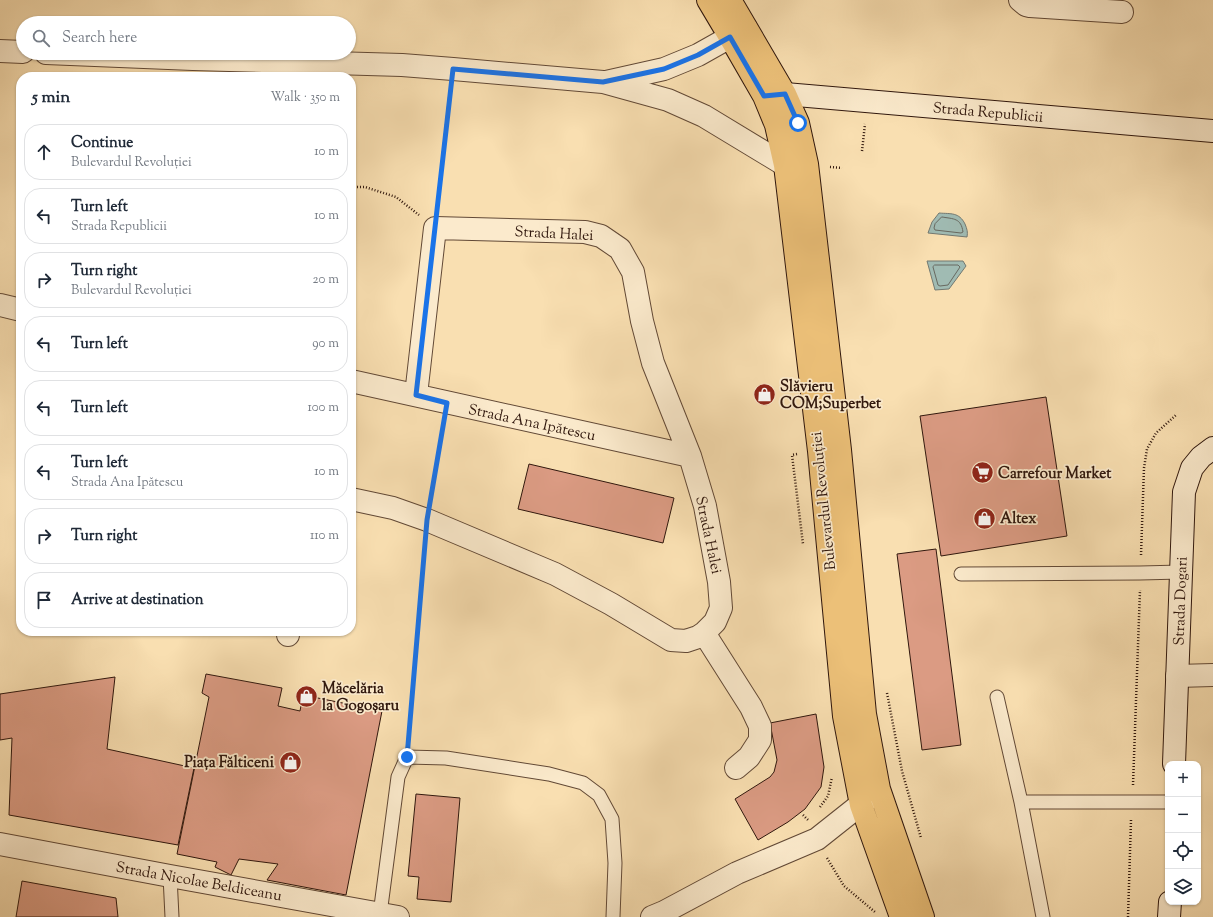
<!DOCTYPE html>
<html lang="en">
<head>
<meta charset="utf-8">
<style>
	:root { --surface:#fff; --page:#f2f2f3; --text:#1f2937; --muted:#747a83; --line:#e0e1e3 }
	body { margin:0; font-family:"Sorts Mill Goudy",serif; background:var(--page); color:var(--text) }
	.controls { position:absolute; right:12px; bottom:12px; display:grid; overflow:hidden; border-radius:8px; box-shadow:0 1px 3px #0004 }
	.controls button { width:36px; height:36px; display:grid; place-items:center; padding:0; border:0; border-bottom:1px solid var(--line); background:var(--surface); color:var(--text); font:20px sans-serif }
	.stop { position:absolute; width:12px; height:12px; margin:-9px; border:3px solid #1a73e8; border-radius:50%; background:#fff }
	.stop.end { background:#1a73e8; border-color:#fff; box-shadow:0 1px 4px #0008 }
	.list { margin:0; padding:0; list-style:none }
	h2 { display:flex; justify-content:space-between; align-items:center; height:52px; margin:0; padding:0 16px; font-size:17px }
	h2 small { font-size:13px; font-weight:400; color:var(--muted) }
	.list li { display:grid; grid-template-columns:26px 1fr auto; gap:12px; align-items:center; box-sizing:border-box; height:56px; margin:0 8px 8px; padding:0 8px; border:1px solid var(--line); border-radius:16px }
	.list b { display:block; font-size:15px; white-space:nowrap }
	.list p { margin:0; font-size:13px; white-space:nowrap; color:var(--muted) }
	.list em { font-size:13px; font-style:normal; color:var(--muted) }
	.icon { flex:none; width:22px; height:22px; fill:none; stroke:currentColor; stroke-width:2; stroke-linecap:round; stroke-linejoin:round }
	.map { position:relative; flex:none; width:1213px; height:917px; overflow:hidden }
	.search { position:absolute; background:var(--surface); box-shadow:0 1px 3px #0004; left:16px; top:16px; width:340px; height:44px; display:flex; align-items:center; gap:10px; box-sizing:border-box; padding:0 14px; border-radius:22px; color:var(--muted); font-size:15px }
	.panel { position:absolute; background:var(--surface); box-shadow:0 1px 3px #0004; left:16px; top:72px; width:340px; height:564px; border-radius:16px }
	.map>svg:first-child { display:block }
	.water { fill:#a0bbb3; stroke:#737971 }
	.lines { fill:none; stroke-linecap:round; stroke-linejoin:round }
	.shore { stroke:#686960; stroke-width:1 }
	.building { fill:#db9b83; stroke:#30170d }
	.lane-casing { stroke:#624936; stroke-width:15 }
	.street-casing { stroke:#624936; stroke-width:24 }
	.secondary-casing { stroke:#30170d; stroke-width:24 }
	.primary-casing { stroke:#30170d; stroke-width:24 }
	.path { stroke:#30170d; stroke-width:2.5; stroke-dasharray:1 2; stroke-linecap:butt }
	.lane { stroke:#fbeacc; stroke-width:13 }
	.street { stroke:#fbeacc; stroke-width:22 }
	.secondary { stroke:#fbeacc; stroke-width:22 }
	.primary { stroke:#ecc078; stroke-width:22 }
	.route { stroke:#1a73e8; stroke-width:5 }
	.labels { text-anchor:middle; stroke-width:3.5; stroke-linejoin:round; paint-order:stroke }
	.street-label { font-size:15px; fill:#30170d; stroke:#fbeacc }
	.poi-label { font-size:15px; font-weight:bold; fill:#30170d; stroke:#fbeacc; text-anchor:start }
</style>
</head>
<body>
<div class="map">
<svg width="1213" height="917" viewBox="0 0 1213 917">
	<rect width="100%" height="100%" fill="#f9dfb1"/>
	<filter id="stains"><feTurbulence type="fractalNoise" baseFrequency=".005" numOctaves="4"/><feColorMatrix values="0 0 0 0 .2 0 0 0 0 .09 0 0 0 0 .02 0 0 0 .5 -.17"/></filter>
	<radialGradient id="worn" r=".72"><stop offset=".6" stop-color="#630" stop-opacity="0"/><stop offset="1" stop-color="#630" stop-opacity=".3"/></radialGradient>
	<path class="water" d="M939 213C951 214 959 212 965 224 967 229 968 232 967 237L928 233 932 222Z
		M927 261H963L966 266 949 289 935 290Z"/>
	<g class="lines">
		<path class="shore" d="M942 217C954 219 961 218 963 232L961 233 935 230 934 228 935 224Z
			M935 265H958L960 267 948 285 940 286 938 285 933 267Z"/>
	</g>
	<path class="building" d="M1046 397 1067 536 941 556 920 416Z
		M529 464 674 498 663 543 518 509Z
		M936 549 961 745 922 750 897 554Z
		M206 674 282 688 278 706 300 711 303 695 382 711 346 895 267 880 278 864 239 859 231 875 215 867 217 862 177 854 209 697 202 693Z
		M115 677 107 749 194 768 178 845 9 815 12 738 0 740V694Z
		M816 714 824 767 821 787 805 809 788 822 758 840 735 799 770 777 774 772 777 760 770 723Z
		M416 794 460 798 451 902 417 899 419 877 408 876Z
		M22 881 116 898 118 917H16Z"/>
	<g class="lines">
		<defs>
			<path id="lane" d="M961 574 1140 573 1181 572
				M997 697 1021 802 1043 917
				M1021 802H1168
				M170 876 172 917
				M380 914 398 777 407 757 446 758 549 774 583 783 599 795 612 819 615 863 613 917"/>
			<path id="street" d="M1020 0 1026 5 1030 6 1122 12
				M0 51 23 52
				M46 53 193 59 402 65 453 69 603 82 668 100 704 116 785 165 799 164
				M606 82 664 69 698 55 746 28
				M0 305 21 310
				M351 381 690 456
				M351 499 393 508 427 520 555 574 611 604 671 640 686 641 698 637 704 633 715 622 721 608 719 582 705 506 690 456 653 363 642 321 633 272 620 249 601 236 585 232 435 228 416 395
				M704 633 751 707 760 726V740L749 757 736 768
				M288 635V631
				M1177 676 1213 675
				M0 844 170 876 398 917
				M652 917 664 912 737 873 817 839 875 793"/>
			<path id="secondary" d="M769 96 785 94 1213 131
				M1174 764 1184 492 1192 468 1201 457 1213 448
				M1169 917 1170 902"/>
			<path id="primary" d="M708 0 730 37 764 96 776 125 785 165 819 451 844 716 861 805 901 917
				M730 0 785 94 798 123 807 164 840 450 865 714 879 789 923 917"/>
		</defs>
		<use href="#lane" class="lane-casing"/>
		<use href="#street" class="street-casing"/>
		<use href="#secondary" class="secondary-casing"/>
		<use href="#primary" class="primary-casing"/>
		<path class="path" d="M862 151 865 124
			M830 167 842 168
			M351 187H365L396 197 419 215
			M437 206 450 90
			M797 454 792 455 803 544
			M431 498 443 424
			M1141 555 1144 468 1147 449 1156 433 1176 415
			M887 693 902 771 921 838
			M409 739 425 543
			M1133 785 1140 590
			M820 807 828 796 832 777
			M803 815 808 820
			M827 858 844 886 875 912
			M1128 917 1131 820"/>
		<use href="#lane" class="lane"/>
		<use href="#street" class="street"/>
		<use href="#secondary" class="secondary"/>
		<use href="#primary" class="primary"/>
	</g>
	<g class="lines">
		<path class="route" d="M407 757 427 520 447 403 416 395 453 69 603 82 664 69 698 55 730 37 764 96 785 94 798 123"/>
	</g>
	<defs>
		<symbol id="shop-disc" viewBox="-11 -11 22 22"><circle r="9.5" fill="#8f2418" stroke="#fbeacc"/><path d="M-5-2.5h2.3a2.7 3.5 0 0 1 5.4 0H5L5.5 6h-11ZM-1.5-2.5h3a1.5 2.3 0 0 0-3 0Z" fill="#fff"/></symbol>
		<symbol id="supermarket-disc" viewBox="-11 -11 22 22"><circle r="9.5" fill="#8f2418" stroke="#fbeacc"/><path d="M-6-5.5h2.5l.6 2H6L4.5 2H-2.5L-4.4-4H-6ZM-1.5 3.2a1.3 1.3 0 1 0 .1 0ZM3 3.2a1.3 1.3 0 1 0 .1 0Z" fill="#fff"/></symbol>
	</defs>
	<g fill-rule="evenodd">
		<use href="#shop-disc" x="752" y="382" width="25" height="25"/>
		<use href="#supermarket-disc" x="970" y="460" width="25" height="25"/>
		<use href="#shop-disc" x="972" y="506" width="25" height="25"/>
		<use href="#shop-disc" x="294" y="684" width="25" height="25"/>
		<use href="#shop-disc" x="278" y="750" width="25" height="25"/>
	</g>
	<g class="labels">
		<g class="street-label">
			<text transform="translate(988 112) rotate(5)" y="5">Strada Republicii</text>
			<text transform="translate(554 233) rotate(3)" y="5">Strada Halei</text>
			<text transform="translate(532 422) rotate(12)" y="5">Strada Ana Ipătescu</text>
			<text transform="translate(823 501) rotate(-96)" y="5">Bulevardul Revoluției</text>
			<text transform="translate(709 535) rotate(78)" y="5">Strada Halei</text>
			<text transform="translate(1180 601) rotate(-88)" y="5">Strada Dogari</text>
			<text transform="translate(199 881) rotate(10)" y="5">Strada Nicolae Beldiceanu</text>
		</g>
		<g class="poi-label">
			<text x="780" y="391">Slăvieru<tspan x="780" dy="17">COM;Superbet</tspan></text>
			<text x="998" y="478">Carrefour Market</text>
			<text x="1000" y="523">Altex</text>
			<text x="322" y="693">Măcelăria<tspan x="322" dy="17">la Gogoșaru</tspan></text>
			<text x="274" y="767" text-anchor="end">Piața Fălticeni</text>
		</g>
	</g>
	<rect width="100%" height="100%" filter="url(#stains)"/>
	<rect width="100%" height="100%" fill="url(#worn)"/>
</svg>
<div class="controls">
<button>+</button>
<button>−</button>
<button><svg class="icon" aria-label="locate" viewBox="0 0 24 24"><circle cx="12" cy="12" r="6"/><path d="M12 2v4M12 18v4M2 12h4M18 12h4"/></svg></button>
<button><svg class="icon" aria-label="layers" viewBox="0 0 24 24"><path d="M12 4l9 5-9 5-9-5zM3 14l9 5 9-5"/></svg></button>
</div>
<div class="stop" style="left:798px;top:123px"></div>
<div class="stop end" style="left:407px;top:757px"></div>
<div class="search"><svg class="icon" aria-label="search" viewBox="0 0 24 24"><circle cx="10" cy="10" r="6"/><path d="M15 15l6 6"/></svg>Search here</div>
<section class="panel">
<h2>5 min<small>Walk · 350 m</small></h2>
<ul class="list">
<li><svg class="icon" aria-label="ahead" viewBox="0 0 24 24"><path d="M12 20V5M6 11l6-6 6 6"/></svg><div><b>Continue</b><p>Bulevardul Revoluției</p></div><em>10 m</em></li>
<li><svg class="icon" aria-label="left" viewBox="0 0 24 24"><path d="M17 20v-9H6M10 6l-5 5 5 5"/></svg><div><b>Turn left</b><p>Strada Republicii</p></div><em>10 m</em></li>
<li><svg class="icon" aria-label="right" viewBox="0 0 24 24"><path d="M7 20v-9h11M14 6l5 5-5 5"/></svg><div><b>Turn right</b><p>Bulevardul Revoluției</p></div><em>20 m</em></li>
<li><svg class="icon" aria-label="left" viewBox="0 0 24 24"><path d="M17 20v-9H6M10 6l-5 5 5 5"/></svg><div><b>Turn left</b></div><em>90 m</em></li>
<li><svg class="icon" aria-label="left" viewBox="0 0 24 24"><path d="M17 20v-9H6M10 6l-5 5 5 5"/></svg><div><b>Turn left</b></div><em>100 m</em></li>
<li><svg class="icon" aria-label="left" viewBox="0 0 24 24"><path d="M17 20v-9H6M10 6l-5 5 5 5"/></svg><div><b>Turn left</b><p>Strada Ana Ipătescu</p></div><em>10 m</em></li>
<li><svg class="icon" aria-label="right" viewBox="0 0 24 24"><path d="M7 20v-9h11M14 6l5 5-5 5"/></svg><div><b>Turn right</b></div><em>110 m</em></li>
<li><svg class="icon" aria-label="arrive" viewBox="0 0 24 24"><path d="M6 21V4h12l-3 4 3 4H6"/></svg><div><b>Arrive at destination</b></div></li>
</ul>
</section>
</div>
</body>
</html>
